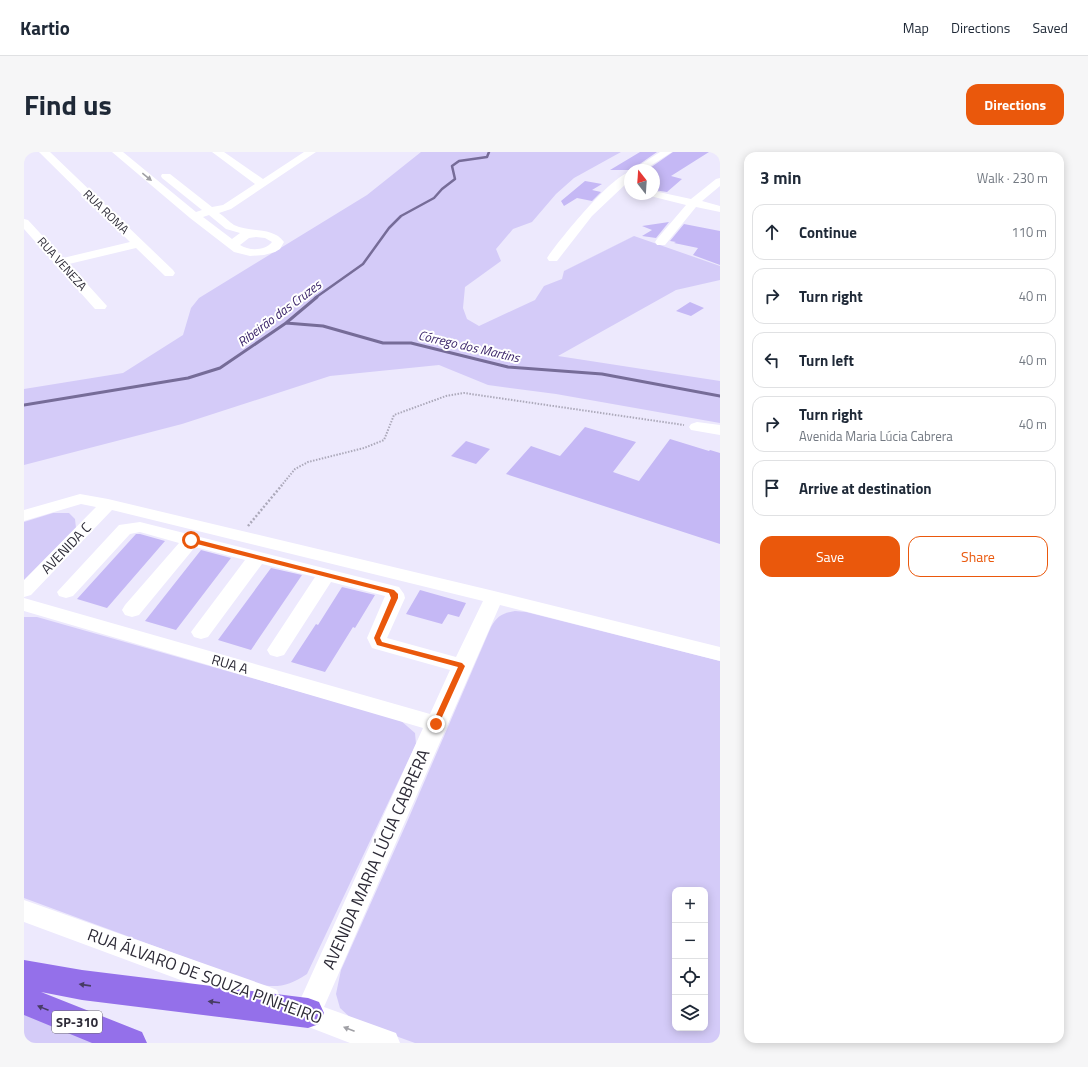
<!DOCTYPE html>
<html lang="en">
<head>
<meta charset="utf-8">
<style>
	:root { --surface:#fff; --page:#f6f6f7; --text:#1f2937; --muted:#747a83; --line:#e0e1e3; --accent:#ea580c }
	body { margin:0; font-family:"Titillium Web",sans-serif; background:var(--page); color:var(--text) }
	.controls { position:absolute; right:12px; bottom:12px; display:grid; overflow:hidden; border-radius:8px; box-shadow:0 2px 10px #0003 }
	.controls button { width:36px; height:36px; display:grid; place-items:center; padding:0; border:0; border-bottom:1px solid var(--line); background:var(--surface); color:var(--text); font:20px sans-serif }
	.compass { position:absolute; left:600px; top:12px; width:36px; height:36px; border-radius:50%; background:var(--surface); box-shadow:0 2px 10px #0003; rotate:343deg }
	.stop { position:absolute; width:12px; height:12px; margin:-9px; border:3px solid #ea580c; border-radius:50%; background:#fff }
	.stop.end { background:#ea580c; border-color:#fff; box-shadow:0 1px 4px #0008 }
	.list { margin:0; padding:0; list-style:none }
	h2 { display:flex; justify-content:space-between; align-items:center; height:52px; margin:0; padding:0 16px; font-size:17px }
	h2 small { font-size:13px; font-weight:400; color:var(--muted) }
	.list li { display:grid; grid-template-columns:26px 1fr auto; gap:12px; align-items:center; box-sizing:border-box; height:56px; margin:0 8px 8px; padding:0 8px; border:1px solid var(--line); border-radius:12px }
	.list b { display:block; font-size:15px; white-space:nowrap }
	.list p { margin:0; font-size:13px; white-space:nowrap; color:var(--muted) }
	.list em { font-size:13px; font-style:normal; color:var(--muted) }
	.actions { display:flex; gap:8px; padding:12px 16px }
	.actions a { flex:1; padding:9px 0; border:1px solid var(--accent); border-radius:12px; text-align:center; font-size:14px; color:var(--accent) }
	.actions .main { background:var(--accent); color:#fff }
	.icon { flex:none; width:22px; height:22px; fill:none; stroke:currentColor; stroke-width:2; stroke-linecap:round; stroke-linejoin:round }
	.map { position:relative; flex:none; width:696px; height:891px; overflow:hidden; border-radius:12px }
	header { display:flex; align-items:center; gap:24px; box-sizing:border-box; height:56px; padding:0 20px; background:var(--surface); border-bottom:1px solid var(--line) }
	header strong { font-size:19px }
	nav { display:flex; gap:22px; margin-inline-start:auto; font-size:14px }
	.intro { display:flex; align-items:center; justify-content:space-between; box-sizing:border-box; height:96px; padding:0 24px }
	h1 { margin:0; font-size:28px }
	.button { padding:10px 18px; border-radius:12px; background:var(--accent); color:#fff; font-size:14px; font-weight:700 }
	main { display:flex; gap:24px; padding:0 24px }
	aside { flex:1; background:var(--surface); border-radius:12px; box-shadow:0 2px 10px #0003 }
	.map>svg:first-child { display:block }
	.green { fill:#d4cbf8; fill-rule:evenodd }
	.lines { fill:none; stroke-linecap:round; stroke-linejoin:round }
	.stream-far1 { stroke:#766c98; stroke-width:2.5 }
	.stream { stroke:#766c98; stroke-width:3 }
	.building { fill:#c5b8f5 }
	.path-far1 { stroke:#aca9ba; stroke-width:2; stroke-dasharray:1.5 1.5; stroke-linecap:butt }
	.path { stroke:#aca9ba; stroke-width:2.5; stroke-dasharray:2 2; stroke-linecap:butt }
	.minor { fill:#fff; fill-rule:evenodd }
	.highway { fill:#9470ea; fill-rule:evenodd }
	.oneway { fill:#a0a0a5 }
	.oneway2 { fill:#473c64 }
	.route { fill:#ea580c }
	.labels { text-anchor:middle; stroke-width:4; stroke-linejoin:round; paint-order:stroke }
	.far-street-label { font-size:12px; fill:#2d2b37; stroke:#fff }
	.far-water-label { font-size:13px; font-style:italic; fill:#3a2469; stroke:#fff }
	.shield { fill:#fff; stroke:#6c6b73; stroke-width:1 }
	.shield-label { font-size:13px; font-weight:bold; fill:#2d2b37 }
	.street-label { font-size:14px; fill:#2d2b37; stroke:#fff }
	.near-street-label { font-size:17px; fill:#2d2b37; stroke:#fff }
</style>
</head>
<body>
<header>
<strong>Kartio</strong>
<nav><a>Map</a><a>Directions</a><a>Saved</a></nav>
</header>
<div class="intro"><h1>Find us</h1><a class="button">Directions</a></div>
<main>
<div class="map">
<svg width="696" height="891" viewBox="0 0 696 891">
	<rect width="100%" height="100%" fill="#ede9fd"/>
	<path class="green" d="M397 0H597L550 26 532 42 508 70 489 77 472 97 477 109 441 135 439 156 443 167 455 174 511 148 520 134 538 127 540 119 610 84 696 114V128L652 138 534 204 696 229V271L532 242 464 233 415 213 306 224 158 272 0 313V237L99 221 159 183 167 156 175 146 343 43Z
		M29 361H45L51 367 52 376 0 429V370Z
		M491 459 502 460 696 509V891H391L330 869 316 856 312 842 317 818 383 670 467 475C473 464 478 461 491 459ZM651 738H681V876H651Z
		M0 465H13L376 568 391 581 392 592 283 822C266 833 256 836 236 833L0 746Z
		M0 862 72 891H0Z"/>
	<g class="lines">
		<path class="stream-far1" d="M291 146 339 112 365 76 377 64 410 46 418 37 431 27 428 14 435 9 463 5 465 0"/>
		<path class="stream" d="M262 171 299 174 359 191H387L484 215 578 222 696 244
			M0 253 164 226 196 216 262 171 293 145"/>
	</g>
	<path class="building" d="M616 0H633L607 18H586Z
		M649 0H685L647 24 658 27 643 40 630 38V18H623Z
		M561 29 578 32 568 38 577 40 568 49 553 46 540 54 537 49Z
		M645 70 632 86 618 84 628 78 618 74Z
		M660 72 696 79V113L669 103 674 96 650 91 652 90 646 89Z
		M666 150 680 156 667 164 652 159Z
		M561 275 612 290 589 320 615 329 646 287 685 299 686 298 696 301V392L482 322 507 294 536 304Z
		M442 289 466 297 452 312 427 304Z
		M112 382H116L141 389 83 456 53 447Z
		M177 398 207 406 152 478 121 469Z
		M247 416 278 423 227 498 194 488Z
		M318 435 351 443 331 476 329 475 301 520 267 510 292 472 294 473Z
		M396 438 442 451 435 465 424 462 418 472 382 462Z"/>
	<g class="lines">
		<path class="path-far1" d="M257 334 271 317 284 310 340 296 360 288 370 263 422 244 440 241 660 273"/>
		<path class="path" d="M224 374 258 333"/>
		<path class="minor" d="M15 0H26L149 118 151 121 149 124H141L112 96 45 112 83 154 81 157H71L0 77V67L4 68 39 106 106 90Z
			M88 0H99L172 60 178 58 138 26 137 24 138 22H146L188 55 199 53 231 32 188 0H200L239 27 280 0H292L207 57 195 61C200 64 205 70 210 73 226 81 249 74 260 90L256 97 251 100 240 103 226 104 210 100 166 66ZM185 63 202 77 216 81 208 87 179 65ZM232 85 241 86 248 90C241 99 225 99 216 93L225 86Z
			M636 0H648L620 18H608Z
			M690 0H696V3L691 2Z
			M606 20V28L568 64 533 109H525L523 106 525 103C538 85 586 25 606 20Z
			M696 26V34L678 49 696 54V60L672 55 641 93H633L631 90 633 87 662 53 626 44 625 42H630V39L667 47 692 27Z
			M673 270 696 273V283L667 278 665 275 667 272Z
			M56 342 84 347 470 439 696 495V509L476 453 300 855 372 881 376 891H326L264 867 260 858 264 849 274 845 277 846 399 576 0 459V446L406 562 426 518 348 496 343 486 361 444 307 430 260 503 253 505 246 503 243 498 291 425 238 412 184 485 177 487 170 485 167 480 221 408 171 395 115 463 108 465 101 463 98 458 101 453 155 391 116 380 106 382 49 444 42 446 35 444 33 440 95 373 116 370 375 435 380 442 381 446 363 486 432 505 459 449 88 358 7 443 0 445V428L72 355 57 352 0 369V358Z
			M0 748 243 834 253 838 257 847 253 856 243 860 0 770Z"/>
		<path class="highway" d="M0 808 58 818 284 846 295 850 300 861 295 872 284 876 58 848 17 840 118 880 123 891H68L0 863Z"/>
	</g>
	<defs><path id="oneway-solid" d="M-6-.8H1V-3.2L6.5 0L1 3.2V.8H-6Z"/></defs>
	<g class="oneway">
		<use href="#oneway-solid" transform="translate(123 25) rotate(39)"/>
		<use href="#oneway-solid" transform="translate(325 877) rotate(-159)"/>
	</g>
	<g class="oneway2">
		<use href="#oneway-solid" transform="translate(61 833) rotate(-172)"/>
		<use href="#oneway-solid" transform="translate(190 850) rotate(-173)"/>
		<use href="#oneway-solid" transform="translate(19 856) rotate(-158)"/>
	</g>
	<path class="route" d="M167 386 370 438 374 442V446L356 486 358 490 438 511 441 514 414 574H409L408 572 434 515 353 493 350 486 367 446 365 441 165 390V387Z"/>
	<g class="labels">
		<g class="far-street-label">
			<text transform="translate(82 60) rotate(44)" y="4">RUA ROMA</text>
			<text transform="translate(38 112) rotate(48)" y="4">RUA VENEZA</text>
		</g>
		<g class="far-water-label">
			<text transform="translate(255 161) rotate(-37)" y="5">Ribeirão das Cruzes</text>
			<text transform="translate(445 194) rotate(13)" y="5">Córrego dos Martins</text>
		</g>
		<rect class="shield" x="28" y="859" width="50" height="22" rx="3"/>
		<g class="shield-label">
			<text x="53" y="875">SP-310</text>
		</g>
		<g class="street-label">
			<text transform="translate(42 396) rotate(-46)" y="5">AVENIDA C</text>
			<text transform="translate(206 512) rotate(16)" y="5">RUA A</text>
		</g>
		<g class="near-street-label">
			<text transform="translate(352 707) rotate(-66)" y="6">AVENIDA MARIA LÚCIA CABRERA</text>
			<text transform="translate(181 824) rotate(20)" y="6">RUA ÁLVARO DE SOUZA PINHEIRO</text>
		</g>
	</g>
</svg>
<div class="controls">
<button>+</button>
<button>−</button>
<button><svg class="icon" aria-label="locate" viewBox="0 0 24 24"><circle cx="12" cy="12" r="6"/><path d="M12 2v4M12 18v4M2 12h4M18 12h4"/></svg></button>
<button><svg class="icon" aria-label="layers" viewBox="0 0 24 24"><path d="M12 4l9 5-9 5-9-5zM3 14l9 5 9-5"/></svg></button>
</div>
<svg class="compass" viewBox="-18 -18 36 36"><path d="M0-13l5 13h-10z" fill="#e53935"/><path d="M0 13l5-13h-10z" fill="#747a83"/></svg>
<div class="stop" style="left:167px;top:388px"></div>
<div class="stop end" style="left:412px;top:572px"></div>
</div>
<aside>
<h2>3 min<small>Walk · 230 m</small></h2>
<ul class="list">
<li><svg class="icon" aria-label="ahead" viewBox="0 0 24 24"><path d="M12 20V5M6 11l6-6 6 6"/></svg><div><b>Continue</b></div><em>110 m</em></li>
<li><svg class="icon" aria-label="right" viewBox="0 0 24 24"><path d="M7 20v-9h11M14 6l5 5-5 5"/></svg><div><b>Turn right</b></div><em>40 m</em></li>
<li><svg class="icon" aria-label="left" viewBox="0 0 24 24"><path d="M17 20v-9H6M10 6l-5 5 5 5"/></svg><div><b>Turn left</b></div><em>40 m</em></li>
<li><svg class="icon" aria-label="right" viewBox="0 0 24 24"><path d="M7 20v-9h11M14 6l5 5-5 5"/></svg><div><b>Turn right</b><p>Avenida Maria Lúcia Cabrera</p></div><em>40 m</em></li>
<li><svg class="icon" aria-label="arrive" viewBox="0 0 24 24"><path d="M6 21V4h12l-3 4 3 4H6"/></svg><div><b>Arrive at destination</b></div></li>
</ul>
<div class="actions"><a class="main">Save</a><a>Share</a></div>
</aside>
</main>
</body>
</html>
